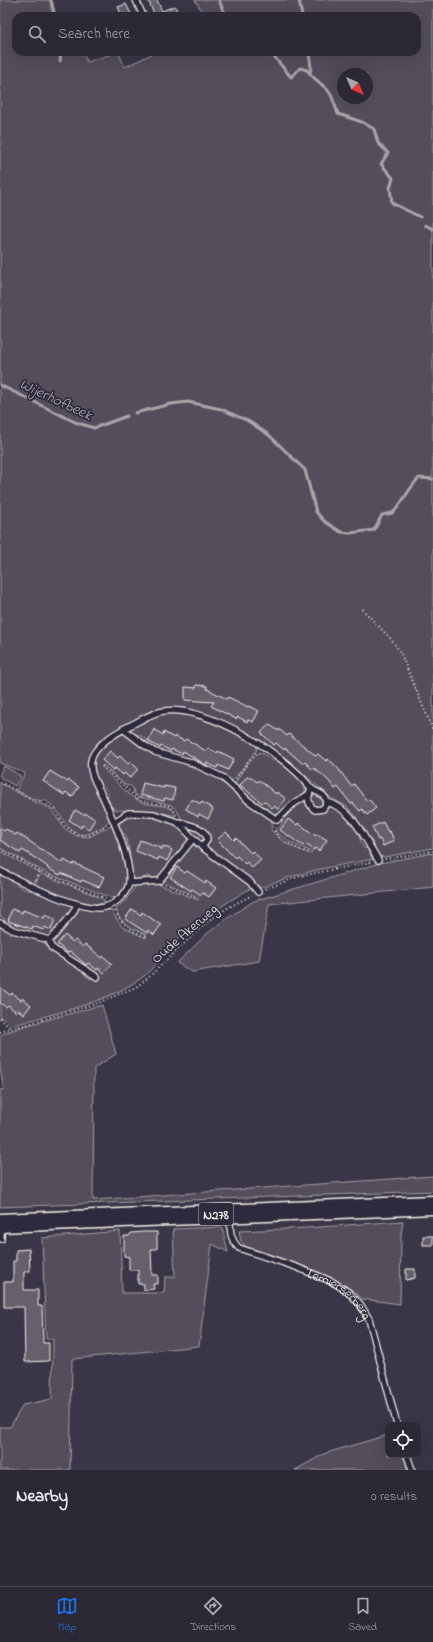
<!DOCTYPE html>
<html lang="en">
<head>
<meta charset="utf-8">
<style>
	:root { --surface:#2c2835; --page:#383441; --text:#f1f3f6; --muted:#a6a6ad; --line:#484450; --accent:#1a73e8 }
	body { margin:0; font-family:"Indie Flower",sans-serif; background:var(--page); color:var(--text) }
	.controls { position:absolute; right:12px; bottom:12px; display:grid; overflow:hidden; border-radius:8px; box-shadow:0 4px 16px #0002 }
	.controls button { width:36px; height:36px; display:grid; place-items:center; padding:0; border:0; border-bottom:1px solid var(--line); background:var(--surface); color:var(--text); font:20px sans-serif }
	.compass { position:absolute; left:337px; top:68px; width:36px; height:36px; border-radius:50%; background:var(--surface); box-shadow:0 4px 16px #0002; rotate:135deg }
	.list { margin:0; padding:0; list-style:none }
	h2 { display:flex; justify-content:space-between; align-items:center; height:52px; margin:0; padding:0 16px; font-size:17px }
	h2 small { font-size:13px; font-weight:400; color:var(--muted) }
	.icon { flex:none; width:22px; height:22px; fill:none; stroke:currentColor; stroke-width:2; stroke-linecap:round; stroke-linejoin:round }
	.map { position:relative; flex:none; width:433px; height:1470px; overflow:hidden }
	.search { position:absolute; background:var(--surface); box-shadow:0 4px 16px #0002; left:12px; right:12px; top:12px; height:44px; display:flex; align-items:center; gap:10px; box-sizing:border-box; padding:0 14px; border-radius:12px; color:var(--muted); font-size:15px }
	.sheet { height:116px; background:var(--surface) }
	nav { display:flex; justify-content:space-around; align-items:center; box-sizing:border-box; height:56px; border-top:1px solid var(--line); background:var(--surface); font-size:11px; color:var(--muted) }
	nav a { display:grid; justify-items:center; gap:2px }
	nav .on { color:var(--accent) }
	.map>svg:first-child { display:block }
	.green { fill:#534e5c; stroke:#a4a0a2; fill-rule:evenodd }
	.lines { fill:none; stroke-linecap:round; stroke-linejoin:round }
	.stream { stroke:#aaa6a7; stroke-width:3 }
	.building { fill:#65616c; stroke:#f4f1e8 }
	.lane-casing { stroke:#f4f1e8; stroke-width:8 }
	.primary-casing { stroke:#f4f1e8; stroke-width:21 }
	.path { stroke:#f4f1e8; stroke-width:2; stroke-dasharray:1 3; stroke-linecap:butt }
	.lane { stroke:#2f2a3d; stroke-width:5.5 }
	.primary { stroke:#2f2a3d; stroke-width:18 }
	.labels { text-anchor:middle; stroke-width:3.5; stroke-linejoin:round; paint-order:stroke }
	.shield { fill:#2f2a3d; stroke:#b9b5b5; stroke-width:1 }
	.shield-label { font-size:13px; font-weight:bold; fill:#f4f1e8 }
	.street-label { font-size:14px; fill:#f4f1e8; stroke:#2f2a3d }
	.water-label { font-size:15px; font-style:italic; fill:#b6b2b2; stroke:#2f2a3d }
</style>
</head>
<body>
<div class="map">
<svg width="433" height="1470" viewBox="0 0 433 1470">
	<rect width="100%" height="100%" fill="#3b3647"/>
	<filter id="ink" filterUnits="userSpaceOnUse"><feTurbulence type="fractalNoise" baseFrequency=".025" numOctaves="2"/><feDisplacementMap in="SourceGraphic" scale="8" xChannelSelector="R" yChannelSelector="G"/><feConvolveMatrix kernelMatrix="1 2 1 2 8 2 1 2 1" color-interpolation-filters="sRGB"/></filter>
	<g filter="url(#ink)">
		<path class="green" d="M0 0H50L52 16H16V52H83L87 62 118 52 125 67 156 52H417V16H193L202 11 195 0H433V848L384 857 379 856 358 823 356 816 346 806 331 798 296 767 271 749 224 722 208 715 177 708H168L156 710 116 731 90 757 110 819C107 824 101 828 95 831 72 843 66 821 55 808 52 805 48 802 45 800 36 803 24 794 16 790L25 773 0 763ZM343 74H367V98H343Z
			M163 713C193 711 233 728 257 746V750L234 779 231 781 199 763 198 760C193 758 191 759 186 758 172 757 157 750 145 744L147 740C142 736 140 734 134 735L128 730Z
			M123 734H126L155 755 186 763 223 779 270 817 272 822 271 830C282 842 295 849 311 854L312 852 289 842 276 832 275 830C283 826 282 820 285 814 289 807 299 802 305 798 306 806 312 816 322 812 326 810 328 806 333 807 345 811 353 824 360 834 359 839 361 843 364 848H368L374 859C336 866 296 872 261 888L206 847 210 837 207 831 201 826 182 820 177 810 171 805 138 797 134 793 133 789 131 786 125 785 103 765 102 767C113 778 126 795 141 802 153 807 172 802 176 816L154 811 115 810 110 805 107 799 108 792C105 787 103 787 100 783 97 780 96 775 95 771 90 752 109 741 123 734Z
			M260 752 274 761 279 760C289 768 305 778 305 792L303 794 277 815C264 814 245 795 235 786 236 776 252 758 260 752Z
			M4 766 21 776 15 786 0 777V773Z
			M0 783 33 801 50 808 65 829 77 836 89 837 108 827 112 826C118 842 140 892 112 898L49 874 0 848Z
			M315 795 322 800V804L319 807 314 805 311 802V796Z
			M138 816C153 816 187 821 188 841L159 877 152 879 149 876 135 880 132 878 129 849 125 834 120 832 119 825 124 819Z
			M189 828 200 832 204 838 203 841 200 842 189 829Z
			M193 845 253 887C233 898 215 910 197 925 189 931 179 937 171 946 160 958 154 969 140 979 106 1003 54 1013 14 1025L10 1026 0 1016V925L42 941 52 951 85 972 86 976 91 979 93 977 58 950 53 946 52 940 79 908 92 911 111 910 122 927 146 938 147 935C134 929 118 924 116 908L125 901 135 887V885L155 883 198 900V897L169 884 164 879 190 846Z
			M0 851 38 872V874L33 884 0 868Z
			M433 853V887L269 904 259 961 192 972 177 963 208 933 232 915 254 901 380 863Z
			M0 874C4 876 9 877 12 880 19 885 23 892 33 890L72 904V910L56 931 49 937 12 927 4 922 5 919 0 916Z
			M42 874 99 897 104 900 105 903C88 907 50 892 34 885L40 875Z
			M102 1005 116 1054 94 1068 93 1200 433 1176V1191L0 1207V1090L4 1089 0 1068V1035L21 1027Z
			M403 1221 401 1234 400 1304 362 1299C341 1274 279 1259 247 1248L241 1241 239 1231 306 1228Z
			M222 1227 228 1252 212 1244 199 1346 72 1359 70 1470H0V1427H10L23 1405 52 1399 53 1339H46L42 1238 120 1231 122 1293H164L165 1277H175L173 1229Z
			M388 1435V1455H403L408 1470H295L326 1453Z"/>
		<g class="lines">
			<path class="stream" d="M51 0 55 16
				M219 0 223 10 228 16
				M299 0 302 16
				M270 52 291 77 300 68 307 70C313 79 323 84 330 93 332 96 336 108 338 114L362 122 374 129 378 143 388 153 381 164 393 178 390 188 392 203 420 217
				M309 52 311 68 310 73
				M60 61 61 52
				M425 225 433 229
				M0 385 75 422 94 428 127 416
				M135 413 171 404 188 402 221 409 248 421 269 435 305 470 316 512 324 521 341 532 350 533 374 530 382 515C385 514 389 514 392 513 398 511 410 486 419 478L433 479"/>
		</g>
		<path class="building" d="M148 0H157L162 11 175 6 179 16H150L154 14Z
			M126 4 132 16H122L118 7Z
			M196 685 207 686V689L227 699 228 697 248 707V706L259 711 253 722 248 720 247 722 238 717 236 719 211 706 214 702 185 700V687L196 688Z
			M269 724 278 731 279 729 287 736 289 734 316 756 318 754 326 761 328 759 337 767 351 786 354 784 367 801 369 799 376 808 367 815 362 809 360 811 353 803 351 804 338 787 335 789 328 780 314 768 313 770 305 762 303 764 285 748 284 750 276 743 274 745 261 733Z
			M154 729 163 735 164 732 174 738 175 736 184 741 186 739 206 751 208 748 217 753 218 751 234 759 228 770 218 765 217 768 207 763 206 765 183 751 182 754 172 749 171 751 161 746 160 748 148 741Z
			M110 751 118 758 120 756 128 764 130 761 138 769 130 778 124 773 123 775 115 768 113 770 102 760Z
			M50 771 68 782 69 780 79 787 72 797 66 792 64 795 43 781Z
			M247 777H251L257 782 259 780 276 794 277 792 286 799 278 809 274 806 272 808 264 801 262 803 240 785Z
			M143 783 164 788V786L175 788 173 800 165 798 164 801 140 795Z
			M191 800H194L201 804 202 802 213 809 208 819 199 814 198 817 186 809Z
			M75 810 84 815 85 813 95 819 89 829 82 825 81 828 69 820Z
			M288 819 297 825 298 823 316 836 317 834 327 840 319 851 315 848 314 850 305 844 303 846 280 830Z
			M383 822 388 832 390 831 394 841 383 846 380 839 378 840 372 827Z
			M0 828 4 831 6 829 15 835 17 833 62 863 64 860 73 865 74 863 104 877 99 887 82 880 81 882 61 873 60 875 47 868 48 867 29 854 22 850 20 853 0 840Z
			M226 832 234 840 236 838 251 853 253 851 261 860 252 868 247 862 245 864 237 856 235 858 217 840Z
			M140 840 161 848V850L163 846 172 850 167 861 159 857 158 860 136 851Z
			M177 867 185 873 187 871 205 883 206 881 216 888 209 897 203 893 201 895 192 889 191 891 170 877Z
			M12 909 22 913 23 910 44 918 45 915 55 919 51 930 44 927 43 930 33 926 32 929 8 921Z
			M132 909 141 915 142 912 161 925 154 935 148 930 147 933 125 919Z
			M65 935 73 942 75 940 83 947 85 944 102 958 103 956 112 964 104 973 98 968 97 970 88 963 86 965 70 951 68 953 57 944Z
			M0 987 10 995 12 993 21 1000 22 998 31 1005 24 1014 18 1010 16 1012 8 1005 6 1007 0 1003Z
			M143 1232H157V1249H151L152 1275H158V1284H153L154 1289 144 1290V1284H138V1270H129V1257L124 1256V1236H129L131 1233Z
			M423 1236H433V1245H423Z
			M29 1249 30 1271 24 1272V1290H38V1306H42L43 1343H49V1361L25 1362 24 1307H4V1282H13V1261H16V1250Z
			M406 1269H415V1278L406 1280Z"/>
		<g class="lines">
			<defs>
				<g id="lane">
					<path d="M136 0 143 16"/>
					<path d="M123 729 144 745 155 752 190 762 222 777 249 801 277 820 292 805 309 794"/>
					<path d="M310 791C307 799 308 805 315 810L323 809 327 802"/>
					<path d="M114 822 128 813H137L154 814 177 822 202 847 250 882 258 892"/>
					<path d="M179 822C188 825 207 827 207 840L202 847"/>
					<path d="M0 871C24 883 72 907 99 908 105 908 113 904 118 900 123 896 128 889 129 883 132 860 112 817 103 797 97 785 87 770 92 757 98 743 116 733 129 726 140 721 152 712 164 711 207 705 285 754 310 787 314 793 324 791 327 802 353 809 365 839 378 860"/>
					<path d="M129 883 159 881 193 839"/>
					<path d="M0 923 13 930 49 940 53 937 73 913 77 904"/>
					<path d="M49 940 51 947 55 950 97 977"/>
					<path id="s1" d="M230 1215C230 1228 229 1239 239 1248L296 1267 333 1282 348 1292 360 1304 369 1319 397 1425"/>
					<path d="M1 1226V1239"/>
					<path d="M407 1455 412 1470"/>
				</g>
				<path id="primary" d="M0 1223 433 1205"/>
			</defs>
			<use href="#lane" class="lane-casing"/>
			<use href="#primary" class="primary-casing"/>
			<path class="path" d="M362 609 391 639 400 652 433 730
				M102 766 137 798 141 801 170 806 177 814
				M236 779 249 760 258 751
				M0 782 32 799 52 807 65 826 77 835H90L107 825
				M275 827 274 830C280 843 299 849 311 853
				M0 849 47 875 107 899
				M385 859 433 851
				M36 880 40 872
				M165 884 198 899
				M265 889 300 876 371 862
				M115 911C124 927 130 930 147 937
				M0 1018 10 1029
				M0 1032 98 1003 136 987 149 977 208 921 224 910 252 895"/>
			<use href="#lane" class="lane"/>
			<use href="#primary" class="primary"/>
		</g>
	</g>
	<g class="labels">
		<rect class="shield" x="199" y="1203" width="34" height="22" rx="3"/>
		<g class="shield-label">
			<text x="216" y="1219">N278</text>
		</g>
		<g class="street-label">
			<text transform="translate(184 933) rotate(-41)" y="5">Oude Akerweg</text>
			<text dy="5" stroke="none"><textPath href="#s1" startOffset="148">Lemierserberg</textPath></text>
		</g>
		<g class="water-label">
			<text transform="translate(56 399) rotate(25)" y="5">Wijerhofbeek</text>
		</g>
	</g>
</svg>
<div class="controls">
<button><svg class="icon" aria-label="locate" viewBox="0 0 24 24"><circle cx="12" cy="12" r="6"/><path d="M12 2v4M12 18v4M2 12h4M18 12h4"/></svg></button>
</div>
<svg class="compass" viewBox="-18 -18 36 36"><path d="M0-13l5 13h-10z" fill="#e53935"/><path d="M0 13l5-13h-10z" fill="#a6a6ad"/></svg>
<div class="search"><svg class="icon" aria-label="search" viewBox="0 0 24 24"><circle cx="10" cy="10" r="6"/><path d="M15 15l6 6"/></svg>Search here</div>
</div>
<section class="sheet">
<h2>Nearby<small>0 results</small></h2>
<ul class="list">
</ul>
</section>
<nav>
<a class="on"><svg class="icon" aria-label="map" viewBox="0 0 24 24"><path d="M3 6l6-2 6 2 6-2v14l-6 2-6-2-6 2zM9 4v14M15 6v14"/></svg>Map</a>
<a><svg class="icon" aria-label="directions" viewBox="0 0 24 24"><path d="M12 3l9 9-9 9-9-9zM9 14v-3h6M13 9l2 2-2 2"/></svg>Directions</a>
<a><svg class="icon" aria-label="saved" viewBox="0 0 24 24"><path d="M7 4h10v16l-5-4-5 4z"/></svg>Saved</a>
</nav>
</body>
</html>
